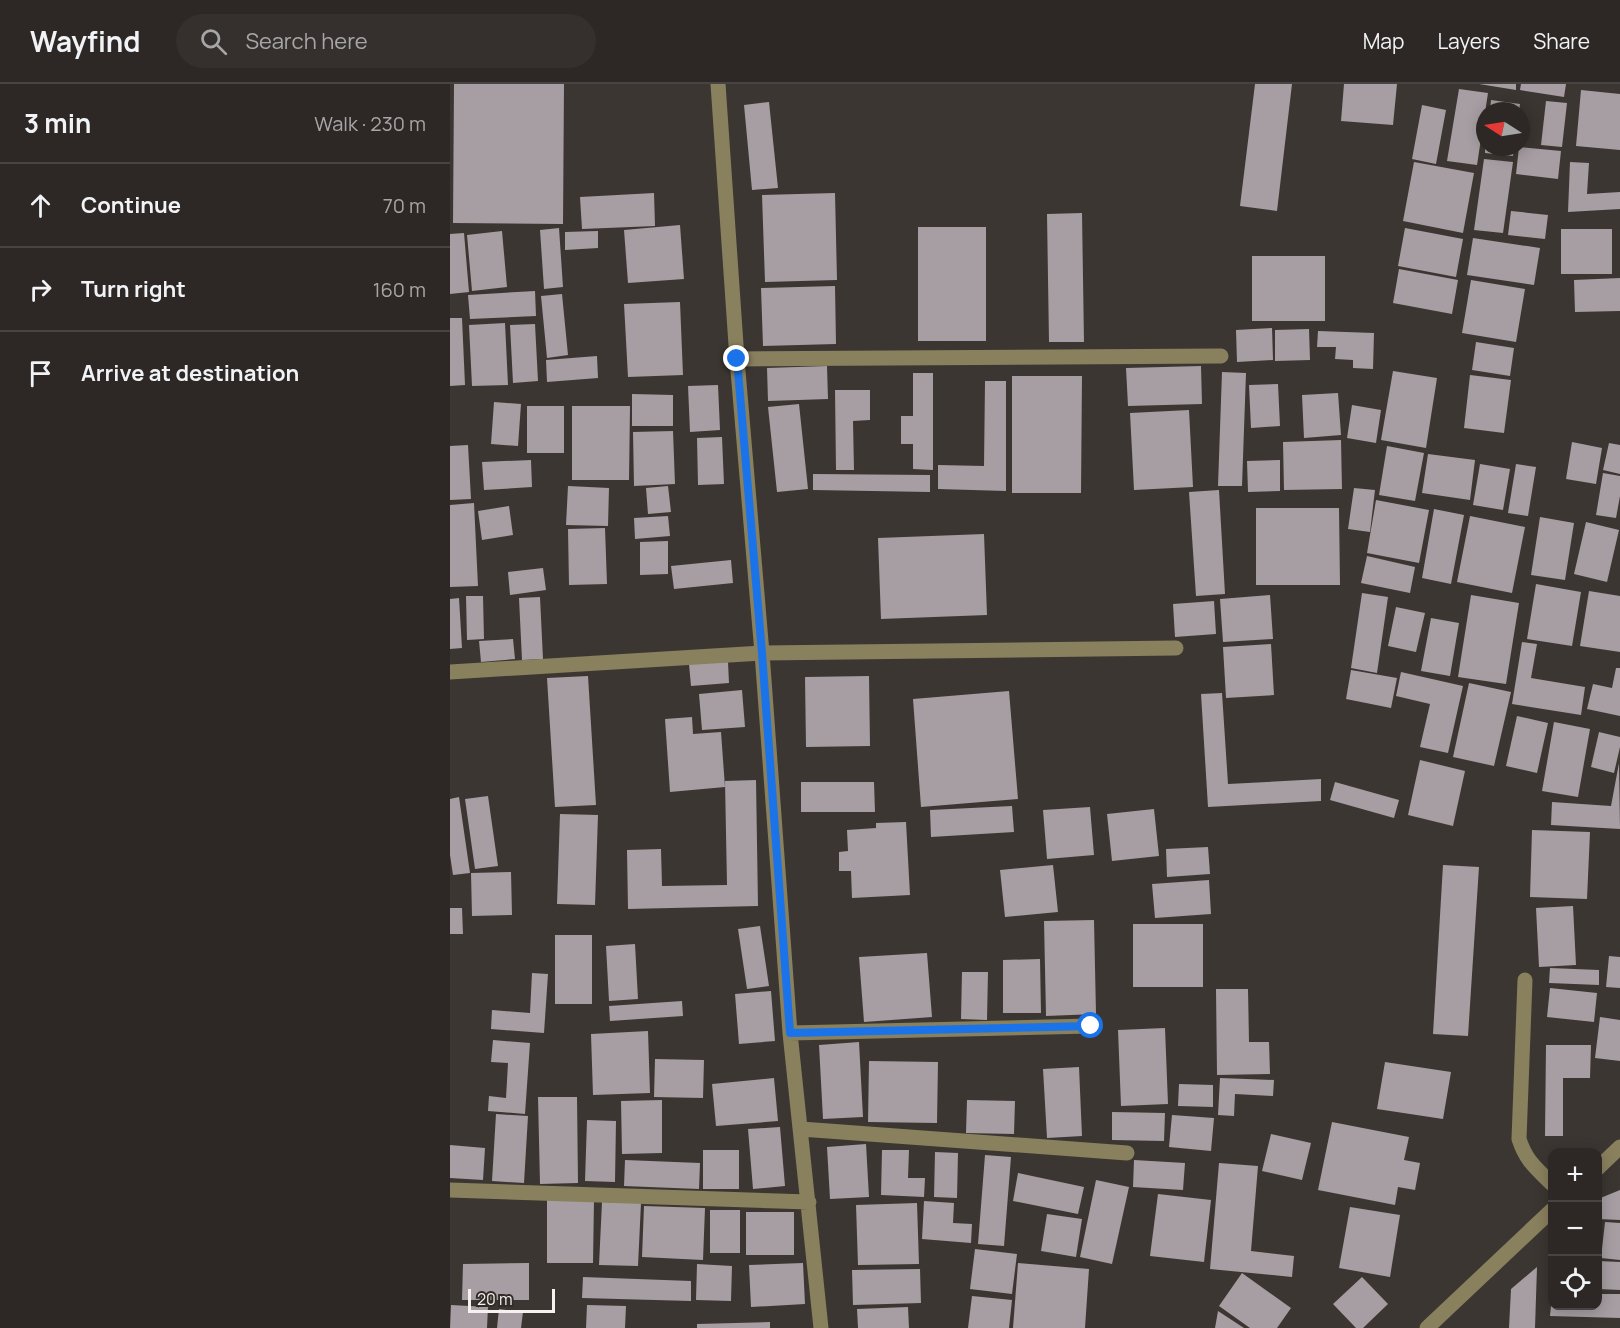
<!DOCTYPE html>
<html lang="en">
<head>
<meta charset="utf-8">
<style>
	:root { --surface:#2d2826; --page:#35302e; --text:#f1f3f6; --muted:#a7a6a7; --line:#484443 }
	body { margin:0; font-family:Manrope,sans-serif; background:var(--page); color:var(--text) }
	.controls { position:absolute; right:18px; bottom:18px; display:grid; overflow:hidden; border-radius:12px; box-shadow:0 3px 15px #0003 }
	.controls button { width:54px; height:54px; display:grid; place-items:center; padding:0; border:0; border-bottom:2px solid var(--line); background:var(--surface); color:var(--text); font:30px sans-serif }
	.compass { position:absolute; left:1026px; top:18px; width:54px; height:54px; border-radius:50%; background:var(--surface); box-shadow:0 3px 15px #0003; rotate:282deg }
	.scale { position:absolute; left:18px; bottom:15px; width:87px; box-sizing:border-box; padding-left:6px; border:3px solid #f7f2f0; border-top:0; font-size:16px; line-height:21px; white-space:nowrap; color:#f7f2f0; -webkit-text-stroke:4px #322c28; paint-order:stroke }
	.stop { position:absolute; width:18px; height:18px; margin:-14px; border:4px solid #1a73e8; border-radius:50%; background:#fff }
	.stop.end { background:#1a73e8; border-color:#fff; box-shadow:0 2px 6px #0008 }
	.list { margin:0; padding:0; list-style:none }
	h2 { display:flex; justify-content:space-between; align-items:center; height:78px; margin:0; padding:0 24px; font-size:26px }
	h2 small { font-size:20px; font-weight:400; color:var(--muted) }
	.list li { display:grid; grid-template-columns:39px 1fr auto; gap:18px; align-items:center; box-sizing:border-box; height:84px; padding:0 24px; border-top:2px solid var(--line) }
	.list b { display:block; font-size:22px; white-space:nowrap }
	.list em { font-size:20px; font-style:normal; color:var(--muted) }
	.icon { flex:none; width:33px; height:33px; fill:none; stroke:currentColor; stroke-width:2; stroke-linecap:round; stroke-linejoin:round }
	.map { position:relative; flex:none; width:1170px; height:1244px; overflow:hidden }
	header { display:flex; align-items:center; gap:36px; box-sizing:border-box; height:84px; padding:0 30px; background:var(--surface); border-bottom:2px solid var(--line) }
	header strong { font-size:28px }
	nav { display:flex; gap:33px; margin-inline-start:auto; font-size:21px }
	.search { width:420px; height:54px; background:var(--page); display:flex; align-items:center; gap:15px; box-sizing:border-box; padding:0 21px; border-radius:33px; color:var(--muted); font-size:22px }
	main { display:flex }
	aside { flex:1; background:var(--surface) }
	.map>svg:first-child { display:block }
	.building { fill:#a69ea2 }
	.lines { fill:none; stroke-linecap:round; stroke-linejoin:round }
	.minor { stroke:#89805e; stroke-width:15 }
	.route { stroke:#1a73e8; stroke-width:8 }
</style>
</head>
<body>
<header>
<strong>Wayfind</strong>
<div class="search"><svg class="icon" aria-label="search" viewBox="0 0 24 24"><circle cx="10" cy="10" r="6"/><path d="M15 15l6 6"/></svg>Search here</div>
<nav><a>Map</a><a>Layers</a><a>Share</a></nav>
</header>
<main>
<aside>
<h2>3 min<small>Walk · 230 m</small></h2>
<ul class="list">
<li><svg class="icon" aria-label="ahead" viewBox="0 0 24 24"><path d="M12 20V5M6 11l6-6 6 6"/></svg><div><b>Continue</b></div><em>70 m</em></li>
<li><svg class="icon" aria-label="right" viewBox="0 0 24 24"><path d="M7 20v-9h11M14 6l5 5-5 5"/></svg><div><b>Turn right</b></div><em>160 m</em></li>
<li><svg class="icon" aria-label="arrive" viewBox="0 0 24 24"><path d="M6 21V4h12l-3 4 3 4H6"/></svg><div><b>Arrive at destination</b></div></li>
</ul>
</aside>
<div class="map">
<svg width="1170" height="1244" viewBox="0 0 1170 1244">
	<rect width="100%" height="100%" fill="#3c3632"/>
	<path class="building" d="M4 0H114L113 140 3 139Z
		M805 0H842L827 127 790 122Z
		M894 0H947L943 41 891 37Z
		M1029 0H1066V6Z
		M1071 0H1116L1114 13 1070 6Z
		M1009 5 1038 9 1027 81 997 77Z
		M1131 6 1170 10V66L1126 62Z
		M1041 16 1070 20 1069 27H1040Z
		M1096 17 1117 19 1112 63 1091 61Z
		M319 18 328 104 302 106 294 21Z
		M972 21 996 26 986 80 962 75Z
		M1035 63H1064L1063 72 1035 69Z
		M1069 63 1111 67 1108 95 1066 90Z
		M1034 75 1063 78 1053 149 1024 146Z
		M964 78 1024 89 1013 149 953 137Z
		M1120 78 1139 79 1137 110 1170 108V125L1118 128Z
		M204 109 205 142 132 145 130 113Z
		M385 109 387 196 315 198 312 111Z
		M1061 127 1098 131 1095 155 1058 151Z
		M632 129 634 258H599L597 130Z
		M230 141 234 195 178 199 174 146Z
		M468 143H536V257H468Z
		M109 144 113 203 94 205 90 146Z
		M955 144 1013 155 1006 193 948 182Z
		M1111 145H1162V190H1111Z
		M52 147 57 203 22 207 17 151Z
		M148 147V164L115 166V148Z
		M14 149 19 208 0 210V150Z
		M1023 154 1090 164 1084 201 1017 191Z
		M802 172H875V237H802Z
		M949 185 1008 196 1002 230 943 219Z
		M1170 194V227L1125 228 1124 196Z
		M1021 196 1075 205 1066 258 1012 249Z
		M385 202 386 260 313 262 311 204Z
		M85 207 86 232 20 235 18 211Z
		M112 210 118 271 97 274 91 212Z
		M230 218 233 291 178 293 174 220Z
		M0 234H12L15 301 0 302Z
		M55 239 58 301 22 302 19 241Z
		M85 240 88 297 63 299 60 241Z
		M822 244 823 276 787 278 786 246Z
		M859 245 860 276 825 277V246Z
		M868 247 924 249 923 285 903 284V276L885 275 886 263H867Z
		M1026 258 1064 264 1060 292 1022 286Z
		M147 272 148 294 97 298 96 276Z
		M377 282 378 315 318 317 317 284Z
		M751 282 752 320 678 322 676 284Z
		M943 287 987 294 976 364 931 356Z
		M772 288 796 289 792 402H768Z
		M463 289H483V386L463 385V360H451V332H463Z
		M1020 291 1061 296 1054 349 1014 344Z
		M562 292H632L631 409H562Z
		M535 297H556V407L488 405V381L534 382Z
		M828 300 830 342 801 344 799 301Z
		M268 301 270 346 240 348 238 302Z
		M385 306H420V336L403 337 404 386H386Z
		M888 309 891 351 854 354 852 311Z
		M182 310 223 311V342H182Z
		M44 318 71 320 68 362 41 360Z
		M349 320 358 405 327 408 318 323Z
		M902 321 931 326 926 359 897 354Z
		M77 322H114V369H77Z
		M122 322H180L179 396H122Z
		M739 326 743 403 684 406 680 329Z
		M223 347 225 400 184 402 183 348Z
		M272 353 274 400 248 401 247 354Z
		M891 356 892 405 834 406 833 358Z
		M1122 358 1152 364 1146 400 1116 395Z
		M1159 359 1170 361V390L1153 386Z
		M18 361 21 415 0 416V362Z
		M937 362 974 369 965 417 929 411Z
		M978 370 1025 376 1020 416 972 409Z
		M81 376 82 403 34 406 32 378Z
		M830 376V407L798 408 797 377Z
		M1030 380 1060 385 1053 426 1023 421Z
		M1066 380 1086 383 1078 432 1058 429Z
		M1153 389 1170 392V412L1166 434 1146 431Z
		M363 390 480 391V408L363 406Z
		M118 402 159 404 158 442 116 441Z
		M218 402 221 428 198 430 196 404Z
		M904 404 925 406 920 448 898 445Z
		M769 406 775 510 746 512 739 408Z
		M926 416 979 426 969 479 917 469Z
		M24 419 28 502 0 503V421Z
		M59 422 63 451 32 456 28 427Z
		M806 424H889L890 501H806Z
		M984 425 1014 431 1001 500 972 494Z
		M218 432 220 452 185 455 184 434Z
		M1020 432 1075 443 1062 509 1007 498Z
		M1090 433 1124 439 1115 496 1081 491Z
		M1136 438 1169 446 1157 498 1124 490Z
		M155 444 157 500 119 501 118 445Z
		M534 450 537 531 431 535 428 454Z
		M218 457V490L190 491V458Z
		M917 472 965 483 960 509 911 499Z
		M281 476 283 499 224 505 221 482Z
		M93 484 96 506 60 511 58 488Z
		M1086 500 1131 508 1122 562 1077 555Z
		M1139 507 1170 512V568L1130 562Z
		M912 509 938 513 927 589 901 584Z
		M820 511 823 555 773 558 770 515Z
		M1021 511 1069 519 1056 600 1008 593Z
		M16 512H33L34 555 17 556Z
		M90 513 93 575 72 576 69 514Z
		M9 514 12 564 0 565V515Z
		M764 517 766 550 725 553 723 520Z
		M946 523 975 529 966 568 938 562Z
		M981 534 1009 539 1000 592 971 587Z
		M63 555 65 575 31 578 29 557Z
		M1072 558 1087 560 1081 594 1135 603 1131 631 1062 620Z
		M821 560 824 611 776 614 773 563Z
		M278 578 279 599 241 602 239 580Z
		M1166 584H1170V632L1137 625 1143 600 1162 604Z
		M901 586 947 594 941 624 896 615Z
		M951 588 1013 602 998 669 970 663 980 620 946 612Z
		M138 592 146 721 105 723 97 594Z
		M419 592 420 662 356 663 355 593Z
		M1019 599 1061 608 1044 682 1003 673Z
		M292 606 295 643 252 646 249 610Z
		M559 607 568 715 471 723 463 615Z
		M772 609 778 700 871 695V717L758 723 751 610Z
		M1067 632 1098 639 1087 689 1056 682Z
		M242 633 243 650 271 648 275 703 220 708 215 635Z
		M1104 638 1140 645 1128 713 1092 707Z
		M1149 648 1170 653V663L1164 689 1141 683Z
		M970 676 1015 687 1003 742 958 731Z
		M1169 679 1170 745 1101 741 1102 718 1161 722Z
		M306 696 308 822 178 825 177 766 211 765 212 802 277 801 275 697Z
		M351 698H424L425 728H351Z
		M885 698 949 716 944 734 880 716Z
		M38 712 48 782 25 785 15 715Z
		M9 713 20 789 3 791 0 771V715Z
		M562 722 564 748 481 753 480 726Z
		M640 723 644 771 597 775 593 726Z
		M704 725 709 772 662 777 657 730Z
		M110 730 148 731 145 821 107 820Z
		M456 738 460 811 402 814 401 787H389V768L398 767 397 746 426 744V739Z
		M1082 746 1140 748 1137 815 1080 813Z
		M758 763 760 790 717 793 716 765Z
		M603 781 608 828 555 833 550 786Z
		M993 781 1029 783 1018 952 983 950Z
		M61 788 62 831 22 832 21 789Z
		M759 796 761 830 705 834 702 800Z
		M1123 822 1126 881 1089 883 1086 824Z
		M0 824H12L13 850H0Z
		M644 836 646 930 596 932 594 837Z
		M683 840H753V903H683Z
		M310 842 319 902 297 905 288 845Z
		M105 851H142V920H105Z
		M185 860 188 915 159 917 156 862Z
		M477 869 482 933 414 938 409 873Z
		M1159 872 1170 873V904L1156 903Z
		M590 875 591 929H553V876Z
		M1100 884 1149 886V901L1099 899Z
		M512 888H538L537 936 511 935Z
		M82 889 98 890 94 949 41 945 42 926 80 929Z
		M1100 904 1147 909 1144 938 1097 933Z
		M766 905H798L799 958H819L820 990 767 991Z
		M321 907 325 957 289 960 285 910Z
		M232 917 233 932 160 937 159 922Z
		M1150 933 1170 936V977L1145 974Z
		M715 944 718 1020 671 1022 668 946Z
		M198 947 200 1009 143 1011 141 950Z
		M43 956 80 959 75 1030 38 1027 39 1012 56 1014 58 979 41 978Z
		M409 958 413 1033 373 1035 369 961Z
		M1096 961H1141L1140 994H1113V1052H1095Z
		M205 975 254 976 253 1014 204 1013Z
		M419 977 488 978 487 1039 418 1038Z
		M935 978 1001 988 993 1035 927 1025Z
		M629 983 632 1052 597 1054 593 985Z
		M324 994 328 1037 266 1042 262 1000Z
		M770 994 824 996 823 1012 785 1010 784 1032 768 1031Z
		M729 1000 763 1001V1023L728 1022Z
		M88 1013H127L128 1099 90 1100Z
		M212 1016V1069L172 1070 171 1017Z
		M517 1016 565 1017 564 1050 516 1049Z
		M662 1028 715 1029 714 1057 662 1056Z
		M46 1030 78 1032 74 1099 42 1097Z
		M722 1031 764 1034 761 1067 719 1063Z
		M137 1036 166 1037 165 1098 135 1097Z
		M882 1038 959 1053 954 1076 970 1079 965 1106 948 1103 945 1121 868 1106Z
		M330 1043 335 1102 303 1105 298 1045Z
		M821 1050 861 1059 852 1096 812 1087Z
		M416 1060 419 1113 380 1115 377 1063Z
		M0 1061 35 1064 33 1096 0 1094Z
		M253 1066H289V1105H253Z
		M432 1066H459L458 1094H475L474 1113 431 1111Z
		M485 1068 508 1069 507 1114 484 1113Z
		M535 1071 561 1073 554 1162 528 1160Z
		M175 1076 250 1079 249 1105 174 1102Z
		M684 1076 735 1079 733 1106 683 1103Z
		M769 1079 808 1082 801 1167 844 1172 842 1193 760 1185Z
		M568 1089 634 1103 628 1130 563 1117Z
		M646 1096 679 1103 662 1180 630 1173Z
		M1170 1106V1136L1148 1135V1115Z
		M708 1110 761 1116 754 1178 700 1172Z
		M97 1116H144L143 1179H97Z
		M474 1117 504 1119 503 1139 522 1140 521 1159 472 1155Z
		M152 1118 191 1119 188 1182 149 1181Z
		M467 1119 469 1180 408 1181 406 1121Z
		M194 1122 255 1124 253 1176 192 1173Z
		M900 1123 950 1131 940 1193 889 1184Z
		M260 1126H290V1169H260Z
		M296 1128H344V1171H296Z
		M597 1130 632 1135 626 1173 591 1167Z
		M1155 1138 1170 1139V1176L1151 1174Z
		M525 1165 567 1170 562 1210 520 1205Z
		M1148 1177 1170 1178V1206L1148 1205Z
		M79 1179V1216H12L13 1180Z
		M353 1179 355 1220 301 1223 299 1181Z
		M568 1179 639 1185 635 1244H563Z
		M247 1180 282 1182 281 1217 246 1216Z
		M1087 1183 1085 1244H1059L1061 1205Z
		M470 1185 471 1219 403 1221 402 1186Z
		M792 1189 841 1224 827 1244H800L769 1222Z
		M133 1193 241 1197V1217L132 1214Z
		M912 1193 938 1220 913 1244H906L883 1220Z
		M1148 1210H1170V1234L1100 1232 1101 1222H1148Z
		M522 1212 562 1216 559 1244H518Z
		M1 1221 38 1223 37 1244H0Z
		M137 1221 176 1222 175 1244H136Z
		M458 1223 459 1244H408L407 1225Z
		M49 1225 73 1228 71 1244H47Z
		M768 1227 794 1244H765Z
		M320 1238V1244H247V1240Z"/>
	<g class="lines">
		<path class="minor" d="M268 0 287 275 312 569 340 949 371 1244
			M287 275 771 272
			M0 588 312 569 726 564
			M1075 896 1069 1055C1076 1077 1086 1084 1102 1100
			M340 949 641 942
			M351 1045 677 1069
			M1148 1084 1170 1063
			M0 1106 359 1118
			M977 1244 1102 1126"/>
	</g>
	<g class="lines">
		<path class="route" d="M287 275 312 569 340 949 641 942"/>
	</g>
</svg>
<div class="controls">
<button>+</button>
<button>−</button>
<button><svg class="icon" aria-label="locate" viewBox="0 0 24 24"><circle cx="12" cy="12" r="6"/><path d="M12 2v4M12 18v4M2 12h4M18 12h4"/></svg></button>
</div>
<svg class="compass" viewBox="-18 -18 36 36"><path d="M0-13l5 13h-10z" fill="#e53935"/><path d="M0 13l5-13h-10z" fill="#a7a6a7"/></svg>
<div class="scale">20 m</div>
<div class="stop" style="left:641px;top:942px"></div>
<div class="stop end" style="left:287px;top:275px"></div>
</div>
</main>
</body>
</html>
